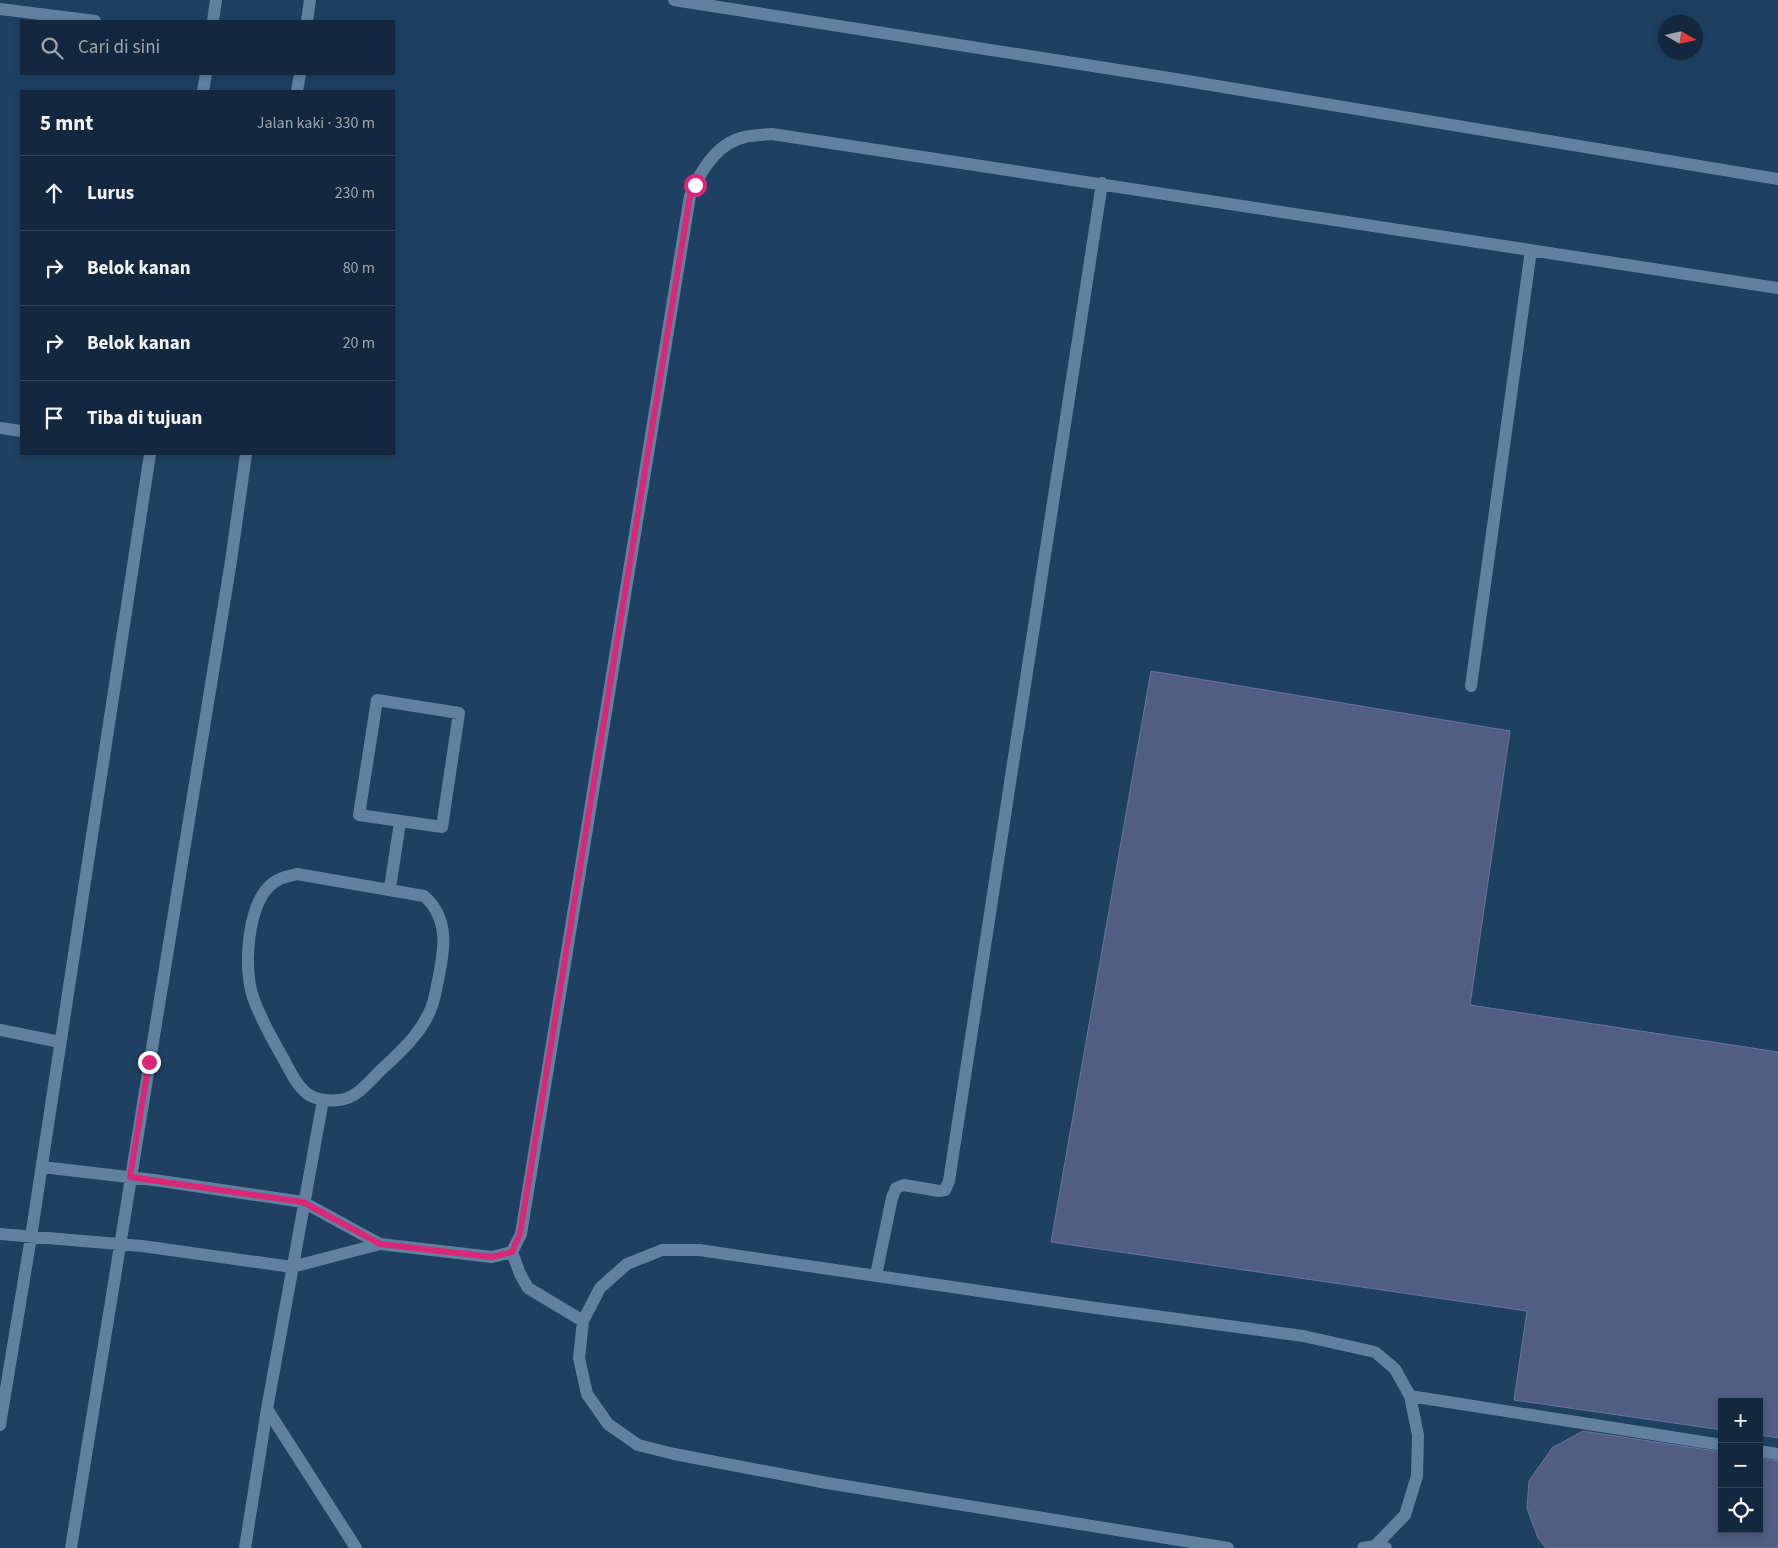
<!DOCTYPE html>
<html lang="id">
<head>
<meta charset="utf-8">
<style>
	:root { --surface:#13283e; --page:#203449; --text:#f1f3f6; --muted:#9da6b0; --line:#324458 }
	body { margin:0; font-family:"Source Sans 3",sans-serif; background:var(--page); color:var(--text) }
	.controls { position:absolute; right:15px; bottom:15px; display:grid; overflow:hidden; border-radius:0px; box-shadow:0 2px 8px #0003 }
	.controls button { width:45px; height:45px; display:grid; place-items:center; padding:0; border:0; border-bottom:1px solid var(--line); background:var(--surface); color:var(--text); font:25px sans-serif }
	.compass { position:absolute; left:1658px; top:15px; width:45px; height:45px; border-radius:50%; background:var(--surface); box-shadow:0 2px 8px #0003; rotate:99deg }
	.stop { position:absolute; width:15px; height:15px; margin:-11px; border:4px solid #db2777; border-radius:50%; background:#fff }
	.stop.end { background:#db2777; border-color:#fff; box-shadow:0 1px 5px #0008 }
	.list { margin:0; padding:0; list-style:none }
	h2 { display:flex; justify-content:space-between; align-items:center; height:65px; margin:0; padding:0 20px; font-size:21px }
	h2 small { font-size:16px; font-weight:400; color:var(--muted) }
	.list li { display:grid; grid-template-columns:32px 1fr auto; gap:15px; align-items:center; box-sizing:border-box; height:75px; padding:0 20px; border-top:1px solid var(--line) }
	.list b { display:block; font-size:19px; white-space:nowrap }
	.list em { font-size:16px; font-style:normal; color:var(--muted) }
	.icon { flex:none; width:28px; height:28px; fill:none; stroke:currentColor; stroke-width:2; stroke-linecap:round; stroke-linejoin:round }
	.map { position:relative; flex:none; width:1778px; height:1548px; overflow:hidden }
	.search { position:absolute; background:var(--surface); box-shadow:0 2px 8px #0003; left:20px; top:20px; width:375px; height:55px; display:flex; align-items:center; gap:12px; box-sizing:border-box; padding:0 18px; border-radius:0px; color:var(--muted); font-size:19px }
	.panel { position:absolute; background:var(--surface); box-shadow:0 2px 8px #0003; left:20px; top:90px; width:375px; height:365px; border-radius:0px }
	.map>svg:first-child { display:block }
	.built { fill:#1e4162; fill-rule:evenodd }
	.building { fill:#515e82; stroke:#67759a }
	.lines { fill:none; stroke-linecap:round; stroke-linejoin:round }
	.minor { stroke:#6281a1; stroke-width:12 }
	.route { stroke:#db2777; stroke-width:6 }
</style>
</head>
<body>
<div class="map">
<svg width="1778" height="1548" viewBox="0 0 1778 1548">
	<rect width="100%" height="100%" fill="#193652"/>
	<path class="built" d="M0 0H1778V1548H0ZM21 21H394V74H21ZM1666 22H1696V52H1666ZM21 91H394V454H21ZM1722 1402H1759V1529H1722Z"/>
	<path class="building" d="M1151 671 1510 731 1470 1005 1778 1052V1438L1759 1435V1402H1722V1430L1514 1400 1527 1311 1051 1242Z
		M1583 1431 1722 1452V1529H1759V1458L1778 1461V1548H1546L1538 1538 1527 1508 1529 1481 1552 1448Z"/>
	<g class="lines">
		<path class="minor" d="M674 0 1169 78 1778 179
			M0 9 95 21
			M213 21 216 0
			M307 21 310 0
			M203 91 206 74
			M297 91 300 74
			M0 428 21 431
			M1471 686 1531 250
			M377 700 459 713 442 827 359 815Z
			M297 874 424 896C454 922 442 960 435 995 429 1026 404 1049 381 1070 370 1081 356 1099 339 1100 330 1101 318 1100 309 1095 297 1087 290 1071 283 1058 272 1039 260 1018 253 997 243 968 247 903 273 883 280 877 289 876 297 874Z
			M390 888 400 822
			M0 1030 60 1042
			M323 1100 267 1409 356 1548
			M42 1167 154 1180 303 1202 380 1244
			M0 1234 142 1246 292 1267 380 1244 492 1257 512 1252 521 1234 690 196C700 172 716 143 745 137 753 135 763 135 772 134L1778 288
			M512 1252 520 1274 528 1288 583 1321
			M876 1275 892 1198 896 1188 904 1185 939 1191 945 1190 949 1181 1102 183
			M1410 1396 1722 1445
			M0 1425 31 1237 150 454
			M1759 1451 1778 1454
			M71 1548 231 561 246 454
			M245 1548 267 1409
			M1228 1548 827 1483 674 1454 638 1445 608 1424 587 1394 579 1358 583 1321 600 1288 627 1264 662 1250H699L1096 1308 1303 1336 1375 1352 1395 1369 1410 1396 1418 1435 1417 1476 1405 1515 1375 1546
			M1363 1548 1375 1546 1386 1548"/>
	</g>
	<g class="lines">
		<path class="route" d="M149 1062 130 1177 303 1202 380 1244 492 1257 512 1252 520 1234 690 196 695 185"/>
	</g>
</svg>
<div class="controls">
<button>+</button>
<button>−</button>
<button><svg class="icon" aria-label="locate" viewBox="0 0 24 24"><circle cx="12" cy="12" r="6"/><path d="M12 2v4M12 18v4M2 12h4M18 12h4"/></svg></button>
</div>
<svg class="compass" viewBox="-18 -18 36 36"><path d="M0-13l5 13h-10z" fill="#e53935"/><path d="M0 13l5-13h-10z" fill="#9da6b0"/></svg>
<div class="stop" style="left:695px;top:185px"></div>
<div class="stop end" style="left:149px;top:1062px"></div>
<div class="search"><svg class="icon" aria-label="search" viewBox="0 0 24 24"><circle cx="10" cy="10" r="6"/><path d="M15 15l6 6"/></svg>Cari di sini</div>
<section class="panel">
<h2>5 mnt<small>Jalan kaki · 330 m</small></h2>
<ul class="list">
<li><svg class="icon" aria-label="ahead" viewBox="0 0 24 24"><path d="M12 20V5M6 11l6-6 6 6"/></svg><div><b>Lurus</b></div><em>230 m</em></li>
<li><svg class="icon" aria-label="right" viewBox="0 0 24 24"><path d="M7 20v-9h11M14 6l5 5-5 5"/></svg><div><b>Belok kanan</b></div><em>80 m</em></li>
<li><svg class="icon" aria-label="right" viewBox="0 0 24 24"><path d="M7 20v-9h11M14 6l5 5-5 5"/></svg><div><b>Belok kanan</b></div><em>20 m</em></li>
<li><svg class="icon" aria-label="arrive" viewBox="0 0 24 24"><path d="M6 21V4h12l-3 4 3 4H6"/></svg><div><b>Tiba di tujuan</b></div></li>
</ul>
</section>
</div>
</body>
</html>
